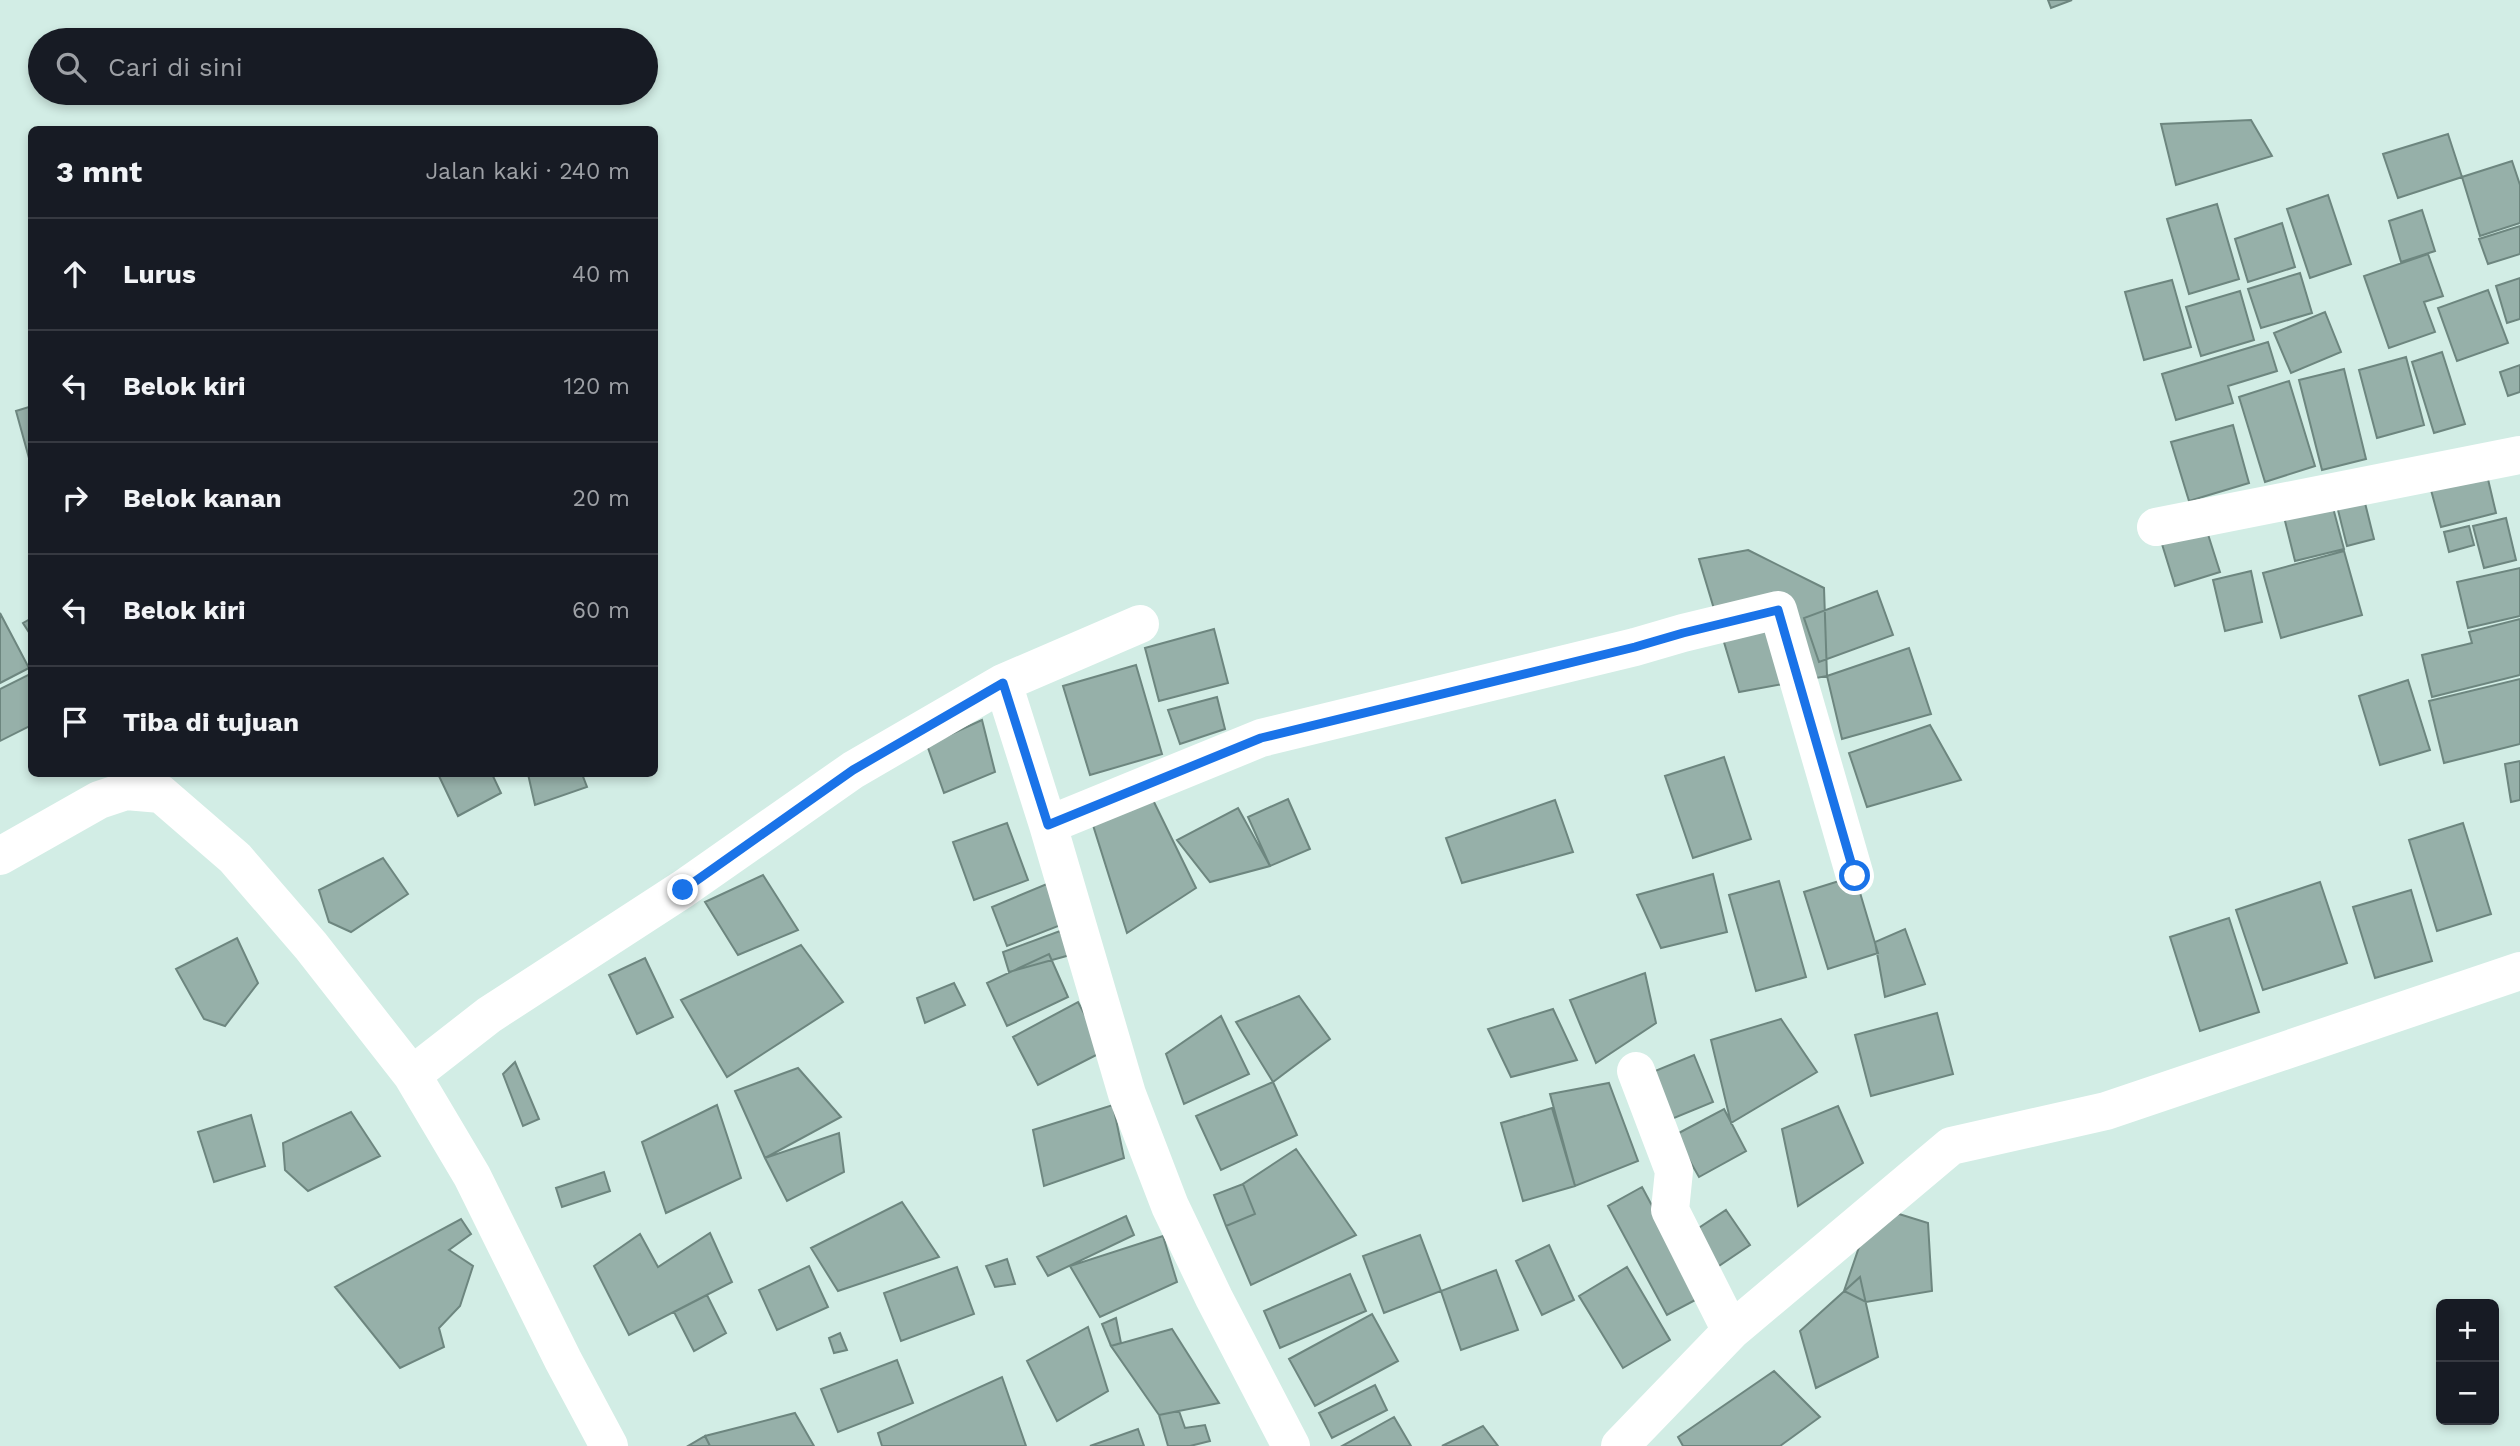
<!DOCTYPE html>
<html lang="id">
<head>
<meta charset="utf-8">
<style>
	:root { --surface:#171b24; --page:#242831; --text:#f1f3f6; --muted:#9ea1a6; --line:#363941 }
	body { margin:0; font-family:"Work Sans",sans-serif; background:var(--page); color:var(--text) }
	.controls { position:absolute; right:21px; bottom:21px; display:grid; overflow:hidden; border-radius:10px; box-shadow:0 4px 10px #0003 }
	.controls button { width:63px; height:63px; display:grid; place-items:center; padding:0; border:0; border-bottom:2px solid var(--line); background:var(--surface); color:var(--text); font:35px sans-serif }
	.stop { position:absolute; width:21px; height:21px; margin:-16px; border:5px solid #1a73e8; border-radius:50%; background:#fff }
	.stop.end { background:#1a73e8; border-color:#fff; box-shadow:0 2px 7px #0008 }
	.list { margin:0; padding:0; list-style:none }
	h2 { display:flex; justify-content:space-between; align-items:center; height:91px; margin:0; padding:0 28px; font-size:30px }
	h2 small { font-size:23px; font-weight:400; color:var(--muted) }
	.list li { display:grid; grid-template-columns:46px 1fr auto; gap:21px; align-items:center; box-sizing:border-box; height:112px; padding:0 28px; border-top:2px solid var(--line) }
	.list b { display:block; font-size:26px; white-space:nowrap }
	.list em { font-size:23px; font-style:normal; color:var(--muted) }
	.icon { flex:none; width:38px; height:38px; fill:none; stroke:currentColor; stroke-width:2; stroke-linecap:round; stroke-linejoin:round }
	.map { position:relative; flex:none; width:2520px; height:1446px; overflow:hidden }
	.search { position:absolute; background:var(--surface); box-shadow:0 4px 10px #0003; left:28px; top:28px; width:630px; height:77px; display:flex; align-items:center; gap:18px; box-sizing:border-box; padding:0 24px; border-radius:38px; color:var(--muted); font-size:26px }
	.panel { position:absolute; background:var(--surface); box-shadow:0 4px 10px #0003; left:28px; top:126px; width:630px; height:651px; border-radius:10px }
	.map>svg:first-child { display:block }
	.building { fill:#96b0a9; stroke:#6d867f; stroke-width:2 }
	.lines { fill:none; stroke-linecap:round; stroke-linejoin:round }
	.minor { stroke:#fff; stroke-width:38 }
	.route { stroke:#1a73e8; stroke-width:9 }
</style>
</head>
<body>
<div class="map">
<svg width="2520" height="1446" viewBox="0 0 2520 1446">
	<rect width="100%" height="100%" fill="#d2ede5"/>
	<path class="building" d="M2048 0H2072L2051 8Z
		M2251 120 2272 156 2176 185 2161 124Z
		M2448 134 2462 177 2398 198 2383 154Z
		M2512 161 2520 185V223L2480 236 2462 177Z
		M2328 195 2351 264 2310 278 2287 209Z
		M2217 204 2239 279 2189 294 2167 219Z
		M2422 210 2435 251 2401 262 2389 221Z
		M2282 223 2295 267 2248 282 2235 239Z
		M2520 226V254L2488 264 2479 239Z
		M2428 254 2443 296 2424 302 2435 332 2389 348 2364 276Z
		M2300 273 2312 313 2261 328 2248 289Z
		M2520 278V319L2507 323 2496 286Z
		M2172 280 2191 347 2144 360 2125 292Z
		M2488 290 2508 343 2457 361 2438 308Z
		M2240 291 2254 340 2201 356 2186 307Z
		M2325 312 2341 352 2291 373 2274 333Z
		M2268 342 2277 371 2228 386 2233 403 2176 420 2162 374Z
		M2442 352 2465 424 2434 433 2412 362Z
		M2406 357 2424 425 2377 438 2359 370Z
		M2520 365V392L2508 396 2500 372Z
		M2344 369 2366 459 2322 470 2299 380Z
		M2289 381 2315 466 2265 482 2239 397Z
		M32 406V469L16 411Z
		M2233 425 2249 483 2189 501 2171 442Z
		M2487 475 2496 513 2441 527 2431 490Z
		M2362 491 2374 539 2347 546 2335 498Z
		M2332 504 2344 549 2295 561 2284 517Z
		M2506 518 2516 560 2484 568 2473 526Z
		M2469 526 2474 545 2449 552 2444 532Z
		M2206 528 2220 572 2175 586 2161 541Z
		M1748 550 1824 588 1827 676 1739 692 1699 559Z
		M2344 551 2362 615 2281 638 2263 573Z
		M2520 568V616L2468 628 2457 582Z
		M2251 571 2262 622 2225 631 2213 580Z
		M1877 591 1893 635 1819 662 1804 618Z
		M0 613 29 668 0 683Z
		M32 618V637L23 623Z
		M2520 619V675L2432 697 2422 655 2472 643 2469 632Z
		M1214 629 1228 683 1159 701 1145 648Z
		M1909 648 1931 714 1842 739 1827 676Z
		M1136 665 1162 754 1090 775 1063 686Z
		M32 673V725L0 741V689Z
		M2520 679V744L2444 763 2429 701Z
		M2408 680 2430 750 2380 765 2359 696Z
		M1217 697 1225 729 1180 744 1168 710Z
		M982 720 995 772 944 793 927 745Z
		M1930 725 1961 780 1867 807 1849 753Z
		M1724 757 1751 839 1693 858 1665 776Z
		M2520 761V800L2511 802 2505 764Z
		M438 774H492L501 793 458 816Z
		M528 774H582L587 787 535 805Z
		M1152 798 1196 888 1127 933 1092 822Z
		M1288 799 1310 849 1270 866 1248 817Z
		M1555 800 1573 852 1462 883 1446 838Z
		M1238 808 1270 866 1210 882 1177 840Z
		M1007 823 1028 880 974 900 953 842Z
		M2463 823 2491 914 2437 931 2409 840Z
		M383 858 408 894 351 932 329 922 319 890Z
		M1713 874 1727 932 1661 948 1637 895Z
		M763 875 798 930 738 955 705 902Z
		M1855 876 1878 953 1828 969 1804 892Z
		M1054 881 1071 921 1007 946 992 907Z
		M1779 881 1806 977 1756 991 1729 895Z
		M2320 882 2347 963 2263 990 2236 910Z
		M2411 890 2432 961 2375 978 2353 907Z
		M2229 918 2259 1012 2200 1031 2170 937Z
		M1905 929 1925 984 1885 997 1875 942Z
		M1060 931 1070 955 1009 972 1003 952Z
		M237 938 258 983 225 1026 204 1019 176 969Z
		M801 945 843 1002 727 1077 681 1000Z
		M1049 954 1068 997 1007 1026 987 983Z
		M645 958 673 1017 637 1034 609 975Z
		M1645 973 1656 1023 1596 1063 1570 1000Z
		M954 983 965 1005 925 1023 917 998Z
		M1299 996 1330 1039 1273 1082 1236 1022Z
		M1078 1002 1104 1051 1038 1085 1013 1037Z
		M1553 1009 1577 1060 1511 1077 1488 1029Z
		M1937 1013 1953 1074 1871 1096 1855 1035Z
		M1221 1016 1249 1074 1184 1104 1166 1054Z
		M1781 1019 1817 1072 1731 1123 1711 1040Z
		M1694 1055 1713 1102 1657 1125 1638 1078Z
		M515 1062 539 1119 523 1126 503 1074Z
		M798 1068 841 1117 765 1158 735 1091Z
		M1273 1082 1297 1135 1221 1170 1196 1116Z
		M1609 1083 1638 1161 1575 1186 1550 1094Z
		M717 1105 741 1178 666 1213 642 1142Z
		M1113 1105 1124 1158 1044 1186 1033 1130Z
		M1838 1106 1863 1163 1798 1206 1782 1129Z
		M1552 1108 1575 1186 1523 1201 1501 1123Z
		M1724 1109 1746 1151 1699 1177 1675 1135Z
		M351 1112 380 1156 308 1191 285 1170 283 1143Z
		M251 1115 265 1166 214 1182 198 1132Z
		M839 1133 844 1172 787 1201 765 1158Z
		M1296 1149 1356 1235 1251 1285 1226 1226 1255 1214 1243 1184Z
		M604 1172 610 1191 562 1207 556 1188Z
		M1243 1184 1255 1214 1226 1226 1214 1195Z
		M1642 1187 1701 1297 1667 1315 1608 1206Z
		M902 1202 939 1257 838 1291 811 1248Z
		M1726 1210 1750 1245 1707 1274 1682 1239Z
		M1899 1214 1928 1223 1932 1291 1866 1302 1844 1291 1869 1218Z
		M1126 1216 1134 1235 1048 1276 1037 1257Z
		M461 1219 471 1234 449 1250 473 1266 460 1306 439 1328 444 1347 400 1368 335 1287Z
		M710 1233 732 1282 629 1335 594 1266 640 1234 658 1267Z
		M1420 1235 1441 1291 1384 1313 1363 1256Z
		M1163 1236 1177 1282 1100 1317 1070 1266Z
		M1549 1245 1574 1300 1542 1315 1516 1261Z
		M1007 1259 1015 1284 995 1287 986 1266Z
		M809 1266 828 1307 777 1330 759 1290Z
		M957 1267 974 1314 901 1341 884 1293Z
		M1627 1267 1670 1340 1623 1368 1579 1296Z
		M1496 1270 1518 1330 1461 1350 1441 1291Z
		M1350 1274 1366 1311 1280 1348 1264 1311Z
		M1860 1277 1878 1357 1816 1388 1800 1331Z
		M707 1295 726 1333 694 1351 674 1312Z
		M1372 1314 1398 1361 1315 1406 1289 1359Z
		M1116 1318 1121 1343 1111 1346 1102 1324Z
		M1088 1327 1108 1391 1057 1421 1027 1361Z
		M1172 1329 1219 1403 1159 1415 1111 1346Z
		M840 1333 847 1350 834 1353 829 1338Z
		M897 1360 913 1403 838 1432 821 1389Z
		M1774 1371 1820 1417 1780 1446H1683L1678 1437Z
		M1002 1377 1026 1446H882L878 1433Z
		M1375 1385 1387 1410 1332 1438 1319 1413Z
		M1179 1411 1185 1428 1205 1425 1210 1441 1190 1446H1168L1159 1415Z
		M795 1413 814 1446H710L705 1436Z
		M1394 1417 1411 1446H1342Z
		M1483 1426 1498 1446H1442Z
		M1138 1429 1144 1446H1090Z
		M705 1436 710 1446H688Z"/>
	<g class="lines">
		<path class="minor" d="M2156 527 2520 455
			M1003 683 1048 825 1127 1094 1170 1206 1214 1298 1291 1446
			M1048 825 1261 738 1635 647 1683 633 1778 610 1855 876
			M0 856 99 800 126 791 161 794 235 858 311 946 412 1075 472 1176 563 1360 609 1446
			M1636 1071 1674 1171 1670 1210 1731 1331
			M412 1075 489 1015 683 889 853 770 1003 683 1140 624
			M1620 1446 1731 1331 1951 1146 2106 1111 2520 971"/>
	</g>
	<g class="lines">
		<path class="route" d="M683 890 853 770 1003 683 1048 825 1261 738 1635 647 1683 633 1778 610 1855 876"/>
	</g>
</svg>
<div class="controls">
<button>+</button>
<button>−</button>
</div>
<div class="stop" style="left:1855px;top:876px"></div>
<div class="stop end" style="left:683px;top:890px"></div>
<div class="search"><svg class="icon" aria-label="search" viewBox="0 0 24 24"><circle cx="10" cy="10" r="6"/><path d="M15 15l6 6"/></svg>Cari di sini</div>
<section class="panel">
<h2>3 mnt<small>Jalan kaki · 240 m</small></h2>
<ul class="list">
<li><svg class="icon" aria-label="ahead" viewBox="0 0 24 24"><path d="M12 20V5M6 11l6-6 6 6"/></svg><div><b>Lurus</b></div><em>40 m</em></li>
<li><svg class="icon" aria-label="left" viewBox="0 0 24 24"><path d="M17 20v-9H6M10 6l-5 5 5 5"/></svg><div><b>Belok kiri</b></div><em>120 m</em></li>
<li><svg class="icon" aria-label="right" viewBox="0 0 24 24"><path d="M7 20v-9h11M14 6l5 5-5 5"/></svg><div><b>Belok kanan</b></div><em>20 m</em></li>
<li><svg class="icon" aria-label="left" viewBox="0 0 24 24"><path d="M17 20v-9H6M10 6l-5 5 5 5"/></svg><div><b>Belok kiri</b></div><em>60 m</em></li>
<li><svg class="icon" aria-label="arrive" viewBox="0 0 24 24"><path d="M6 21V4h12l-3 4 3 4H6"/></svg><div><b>Tiba di tujuan</b></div></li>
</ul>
</section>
</div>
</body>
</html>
